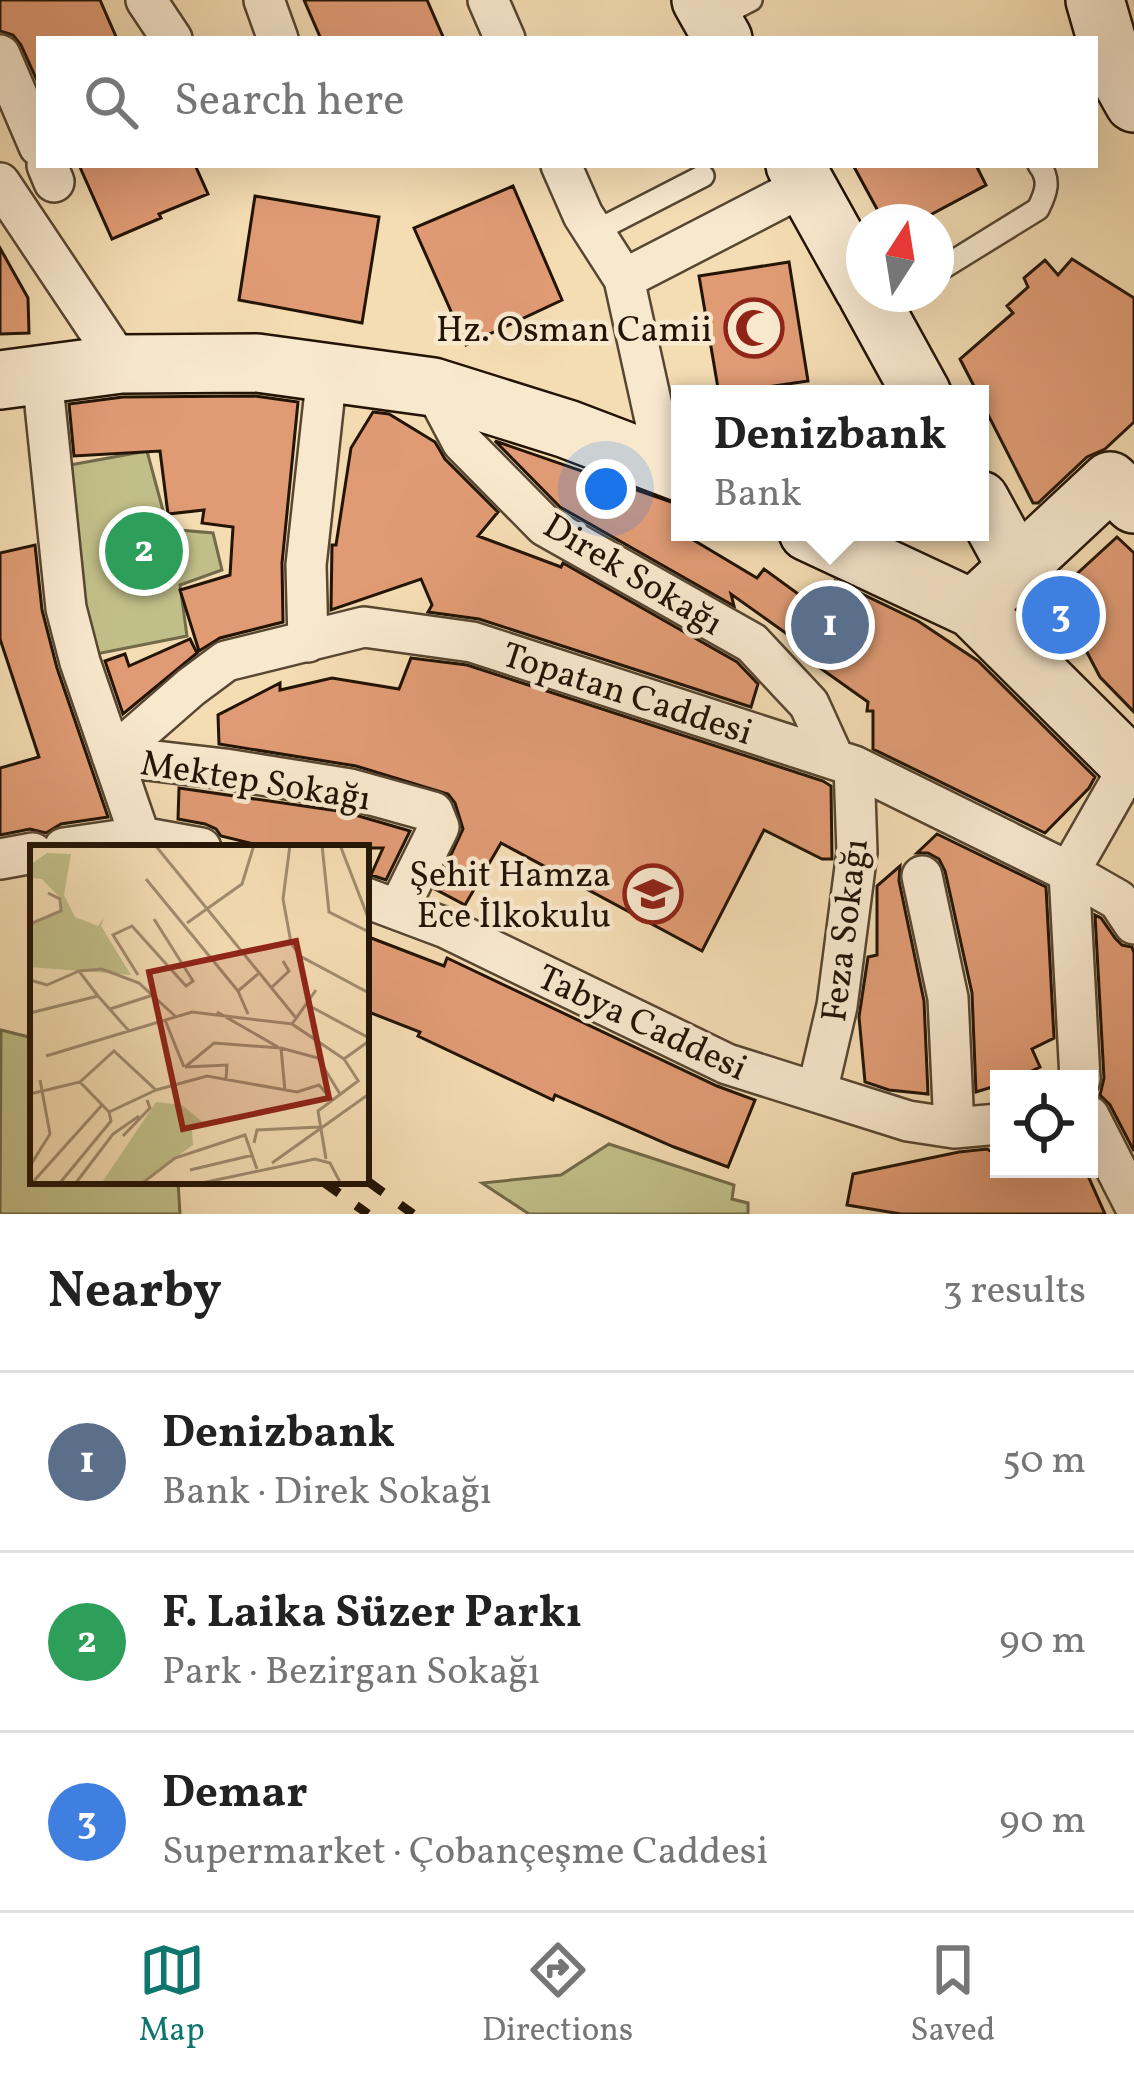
<!DOCTYPE html>
<html lang="en">
<head>
<meta charset="utf-8">
<style>
	:root { --surface:#fff; --page:#f6f6f6; --text:#222; --muted:#767676; --line:#e0e0e0; --accent:#0f766e }
	body { margin:0; font-family:Vollkorn,serif; background:var(--page); color:var(--text) }
	.controls { position:absolute; right:36px; bottom:36px; display:grid; overflow:hidden; border-radius:0px; box-shadow:0 12px 48px #0002 }
	.controls button { width:108px; height:108px; display:grid; place-items:center; padding:0; border:0; border-bottom:3px solid var(--line); background:var(--surface); color:var(--text); font:60px sans-serif }
	.compass { position:absolute; left:846px; top:204px; width:108px; height:108px; border-radius:50%; background:var(--surface); box-shadow:0 12px 48px #0002; rotate:12deg }
	.you { position:absolute; left:606px; top:489px; width:42px; height:42px; margin:-30px; border:9px solid #fff; border-radius:50%; background:#1a73e8; box-shadow:0 0 0 18px #1a73e833 }
	.badge { display:grid; place-items:center; width:78px; height:78px; border-radius:50%; background:var(--accent); color:#fff; font-size:39px; font-weight:700 }
	.pin { position:absolute; translate:-50% -50%; border:6px solid #fff; box-shadow:0 3px 12px #0006 }
	.popup { position:absolute; left:671px; top:385px; width:318px; height:156px; box-sizing:border-box; display:grid; place-content:center; border-radius:0px; background:var(--surface); filter:drop-shadow(0 3px 9px #0005); font-size:39px; white-space:nowrap; color:var(--muted) }
	.popup b { font-size:45px; color:var(--text) }
	.popup::after { content:''; position:absolute; left:50%; top:100%; margin-left:-24px; border:24px solid transparent; border-top-color:var(--surface) }
	.list { margin:0; padding:0; list-style:none }
	h2 { display:flex; justify-content:space-between; align-items:center; height:156px; margin:0; padding:0 48px; font-size:51px }
	h2 small { font-size:39px; font-weight:400; color:var(--muted) }
	.list li { display:grid; grid-template-columns:78px 1fr auto; gap:36px; align-items:center; box-sizing:border-box; height:180px; padding:0 48px; border-top:3px solid var(--line) }
	.list b { display:block; font-size:45px; white-space:nowrap }
	.list p { margin:0; font-size:39px; white-space:nowrap; color:var(--muted) }
	.list em { font-size:39px; font-style:normal; color:var(--muted) }
	.icon { flex:none; width:66px; height:66px; fill:none; stroke:currentColor; stroke-width:2; stroke-linecap:round; stroke-linejoin:round }
	.map { position:relative; flex:none; width:1134px; height:1214px; overflow:hidden }
	.search { position:absolute; background:var(--surface); box-shadow:0 12px 48px #0002; left:36px; right:36px; top:36px; height:132px; display:flex; align-items:center; gap:30px; box-sizing:border-box; padding:0 42px; border-radius:0px; color:var(--muted); font-size:45px }
	.sheet { height:696px; background:var(--surface) }
	nav { display:flex; justify-content:space-around; align-items:center; box-sizing:border-box; height:168px; border-top:3px solid var(--line); background:var(--surface); font-size:33px; color:var(--muted) }
	nav a { display:grid; justify-items:center; gap:6px }
	nav .on { color:var(--accent) }
	.map>svg:first-child { display:block }
	.green { fill:#c1bf89; stroke:#726a48; stroke-width:3 }
	.building { fill:#e09b74; stroke:#231406; stroke-width:3 }
	.lines { fill:none; stroke-linecap:round; stroke-linejoin:round }
	.lane-casing { stroke:#574631; stroke-width:26 }
	.street-casing { stroke:#574631; stroke-width:44 }
	.secondary-casing { stroke:#231406; stroke-width:62 }
	.lane { stroke:#f8e8ce; stroke-width:21 }
	.street { stroke:#f8e8ce; stroke-width:39 }
	.secondary { stroke:#f8e8ce; stroke-width:57 }
	.rail { stroke:#231406; stroke-width:9; stroke-dasharray:21 21; stroke-linecap:butt }
	.labels { text-anchor:middle; stroke-width:9; stroke-linejoin:round; paint-order:stroke }
	.poi-label { font-size:36px; fill:#231406; stroke:#f8e8ce; text-anchor:end }
	.street-label { font-size:36px; fill:#231406; stroke:#f8e8ce }
	.inset-road { fill:none; stroke:#a08c6e; stroke-width:3 }
	.view { fill:#8f2418; fill-opacity:0.15; stroke:#8f2418; stroke-width:6 }
	.inset-edge { fill:none; stroke:#231406; stroke-width:6 }
</style>
</head>
<body>
<div class="map">
<svg width="1134" height="1214" viewBox="0 0 1134 1214">
	<rect width="100%" height="100%" fill="#f4dcb3"/>
	<filter id="stains"><feTurbulence type="fractalNoise" baseFrequency=".00167" numOctaves="4"/><feColorMatrix values="0 0 0 0 .2 0 0 0 0 .09 0 0 0 0 .02 0 0 0 .5 -.17"/></filter>
	<radialGradient id="worn" r=".72"><stop offset=".6" stop-color="#630" stop-opacity="0"/><stop offset="1" stop-color="#630" stop-opacity=".3"/></radialGradient>
	<path class="green" d="M147 451 168 529 213 533 222 570 180 585 187 636 86 656 59 467Z
		M1 1030 33 1038V1181H178L180 1214H0Z
		M609 1144 734 1185 732 1199 748 1203V1214H529L482 1183 561 1175Z"/>
	<path class="building" d="M0 0H100L117 39H39V85L21 45 13 35 0 31Z
		M304 0H427L444 39H321Z
		M79 165H195L208 194 159 214 161 218 112 239Z
		M853 165H976L986 185 917 222H884Z
		M513 186 562 300 466 345 414 228Z
		M255 196 379 217 362 323 239 300Z
		M0 248 28 298 29 333 0 334Z
		M1072 259 1134 298V422L1105 449 1087 457 1038 503H1033L980 399V394H978L960 359 1013 313 1007 306 1028 287 1024 278 1045 260 1058 275Z
		M789 262 808 381 719 394 699 276Z
		M255 396 298 402 282 563 283 622 220 638 199 651 180 590 230 575 233 527 202 523 204 510 168 514 160 451 74 456 69 404 123 397Z
		M373 412 389 414 435 442 445 459 498 512 478 536 561 567 563 563 737 662 758 684 751 707 479 619 428 612 432 605 421 579 331 610 332 545H336L351 448Z
		M495 441 680 505V532L757 578 764 569 816 607 835 581 918 621 978 661 1095 777 1089 788 1045 833 873 749V711H867L868 702 813 663 818 656 731 594 734 606 560 507Z
		M1117 537 1134 553V712L1100 677 1056 593Z
		M35 545 42 610 57 668 108 817 61 824 46 833 30 829 0 835V768L39 757 0 639V553Z
		M190 639 197 653 123 714 105 661 125 654 129 666Z
		M411 658 467 665 823 781 831 786 832 859H822L764 830 702 951 501 843 465 905 435 889 463 829 455 803 448 794 356 766 219 744 218 715 280 683V690L332 678 399 689Z
		M179 788 345 812 410 831 386 880 371 875 383 848H270L221 836 216 829 205 824 178 819Z
		M937 834 1046 887 1054 1038 1032 1049 1040 1067 1015 1079H999V1085L976 1092 972 993 945 871 939 859 928 853H917Z
		M900 866 899 881 924 1001 928 1094 889 1090 865 1082 859 1017 868 957 877 955V886Z
		M1095 915 1101 918 1115 938 1122 945 1132 947 1134 953V1151L1110 1105 1100 1095 1104 1078Z
		M366 936 444 966 447 958 717 1086 755 1100 728 1167 674 1147 555 1095 553 1100 418 1036 420 1032 366 1011Z
		M987 1149 999 1156V1169H1085L1105 1214H901L847 1205 853 1174 959 1152Z"/>
	<g class="lines">
		<defs>
			<path id="lane" d="M714 19 751 0
				M594 232 703 176
				M936 272 1038 209C1046 193 1051 180 1039 165"/>
			<path id="street" d="M146 0 172 39
				M264 0 278 39
				M488 0 505 39
				M0 55 39 146
				M47 165 54 182
				M561 165 583 215 624 279
				M0 183 121 364
				M42 376 66 608 80 662 140 837
				M433 387 462 442 545 526 752 643 809 704 834 759
				M665 465 624 279 806 185
				M308 642 306 565 327 373
				M112 756 191 687 226 661 364 627 472 642 854 766 1069 872 1118 900 1134 924
				M112 756 225 769 350 789 433 812 439 827 398 910
				M64 848 140 837 201 848
				M0 859 33 853
				M922 876 948 998 954 1128
				M366 898 446 928 727 1064 908 1121 954 1128 999 1124
				M1080 1079 1069 872 1130 765
				M817 1092 837 1006 857 852 854 766
				M1089 1116 1134 1204"/>
			<path id="secondary" d="M701 0 723 39
				M1095 0 1115 69 1134 103
				M795 165 864 289
				M867 294 922 394
				M0 380 121 364 257 363 433 387 567 429 680 472
				M980 500 1017 568
				M808 532 973 609 1134 769
				M973 609 1110 481 1134 504"/>
		</defs>
		<use href="#lane" class="lane-casing"/>
		<use href="#street" class="street-casing"/>
		<use href="#secondary" class="secondary-casing"/>
		<use href="#lane" class="lane"/>
		<use href="#street" class="street"/>
		<use href="#secondary" class="secondary"/>
		<path class="rail" d="M366 1180 413 1214
			M322 1181 368 1214"/>
	</g>
	<defs>
		<symbol id="mosque-ring" viewBox="-11 -11 22 22"><circle r="9.5" fill="#f8e8ce" stroke="#8f2418" stroke-width="1.5"/><path d="M3.5-4.9A6 6 0 1 0 3.5 4.9A5 5 0 1 1 3.5-4.9Z" fill="#8f2418"/></symbol>
		<symbol id="school-ring" viewBox="-11 -11 22 22"><circle r="9.5" fill="#f8e8ce" stroke="#8f2418" stroke-width="1.5"/><path d="M0-5L7-2L0 1L-7-2ZM-4 1L0 2.5L4 1V4Q0 6-4 4Z" fill="#8f2418"/></symbol>
	</defs>
	<g fill-rule="evenodd">
		<use href="#mosque-ring" x="721" y="295" width="66" height="66"/>
		<use href="#school-ring" x="620" y="861" width="66" height="66"/>
	</g>
	<g class="labels">
		<g class="poi-label">
			<text x="712" y="341">Hz. Osman Camii</text>
			<text x="611" y="886">Şehit Hamza<tspan x="611" dy="41">Ece İlkokulu</tspan></text>
		</g>
		<g class="street-label">
			<text transform="translate(634 573) rotate(31)" y="13">Direk Sokağı</text>
			<text transform="translate(628 692) rotate(18)" y="13">Topatan Caddesi</text>
			<text transform="translate(256 779) rotate(9)" y="13">Mektep Sokağı</text>
			<text transform="translate(843 930) rotate(-83)" y="13">Feza Sokağı</text>
			<text transform="translate(643 1021) rotate(25)" y="13">Tabya Caddesi</text>
		</g>
	</g>
	<g transform="translate(30 845)">
		<rect width="339" height="339" fill="#f4dcb3"/>
		<path d="M17 8 41 9 34 50 45 72 68 81 74 73 71 81 101 130 0 122V79L31 68 32 55 12 34 0 33V20ZM126 257 152 260 176 280 162 284 163 300 108 339H71Z" fill="#c1bf89"/>
		<path class="inset-road" d="M125 0 266 173M260 0 253 54 261 98 270 111 339 148M292 0 299 67 339 87M310 0 339 75M116 34 208 146M157 78 212 39 224 0M0 79 31 66 30 54 18 48M49 126 72 124 109 138 145 171M108 130 83 90 102 81 156 141 163 136 124 74M0 135 17 140 49 126 68 151M241 143 259 126 253 116M276 159 339 193M80 164 123 150M187 167 248 202M0 168 68 151 99 186M218 169 208 146 228 129M135 175 154 222M262 179 314 214M251 203 255 246M16 211 162 167 262 179 286 145M155 222 184 198 251 203 288 213 310 249M155 222 197 220 196 234M50 237 79 267 126 245M329 237 314 214 339 196M0 249 50 237 84 206 126 245 177 231 267 247 289 240 302 255M93 291 120 263 117 255M224 298 227 285 290 282M296 314 288 266 328 236M242 318 339 249M0 321 20 289 10 235M160 325 223 310M2 338 72 260M29 339 81 276 79 267M45 339 83 289 109 271M111 339 145 313 215 290 227 324M167 339 285 314 300 318 311 339"/>
		<path class="view" d="M266 96 299 253 153 284 119 127Z"/>
		<rect width="339" height="339" class="inset-edge"/>
	</g>
	<rect width="100%" height="100%" filter="url(#stains)"/>
	<rect width="100%" height="100%" fill="url(#worn)"/>
</svg>
<div class="controls">
<button><svg class="icon" aria-label="locate" viewBox="0 0 24 24"><circle cx="12" cy="12" r="6"/><path d="M12 2v4M12 18v4M2 12h4M18 12h4"/></svg></button>
</div>
<svg class="compass" viewBox="-18 -18 36 36"><path d="M0-13l5 13h-10z" fill="#e53935"/><path d="M0 13l5-13h-10z" fill="#767676"/></svg>
<div class="you"></div>
<div class="pin badge" style="left:830px;top:625px;background:#5c6f8a">1</div>
<div class="popup"><b>Denizbank</b>Bank</div>
<div class="pin badge" style="left:144px;top:551px;background:#2e9e5b">2</div>
<div class="pin badge" style="left:1061px;top:615px;background:#3f7fe0">3</div>
<div class="search"><svg class="icon" aria-label="search" viewBox="0 0 24 24"><circle cx="10" cy="10" r="6"/><path d="M15 15l6 6"/></svg>Search here</div>
</div>
<section class="sheet">
<h2>Nearby<small>3 results</small></h2>
<ul class="list">
<li><span class="badge" style="background:#5c6f8a">1</span><div><b>Denizbank</b><p>Bank · Direk Sokağı</p></div><em>50 m</em></li>
<li><span class="badge" style="background:#2e9e5b">2</span><div><b>F. Laika Süzer Parkı</b><p>Park · Bezirgan Sokağı</p></div><em>90 m</em></li>
<li><span class="badge" style="background:#3f7fe0">3</span><div><b>Demar</b><p>Supermarket · Çobançeşme Caddesi</p></div><em>90 m</em></li>
</ul>
</section>
<nav>
<a class="on"><svg class="icon" aria-label="map" viewBox="0 0 24 24"><path d="M3 6l6-2 6 2 6-2v14l-6 2-6-2-6 2zM9 4v14M15 6v14"/></svg>Map</a>
<a><svg class="icon" aria-label="directions" viewBox="0 0 24 24"><path d="M12 3l9 9-9 9-9-9zM9 14v-3h6M13 9l2 2-2 2"/></svg>Directions</a>
<a><svg class="icon" aria-label="saved" viewBox="0 0 24 24"><path d="M7 4h10v16l-5-4-5 4z"/></svg>Saved</a>
</nav>
</body>
</html>
